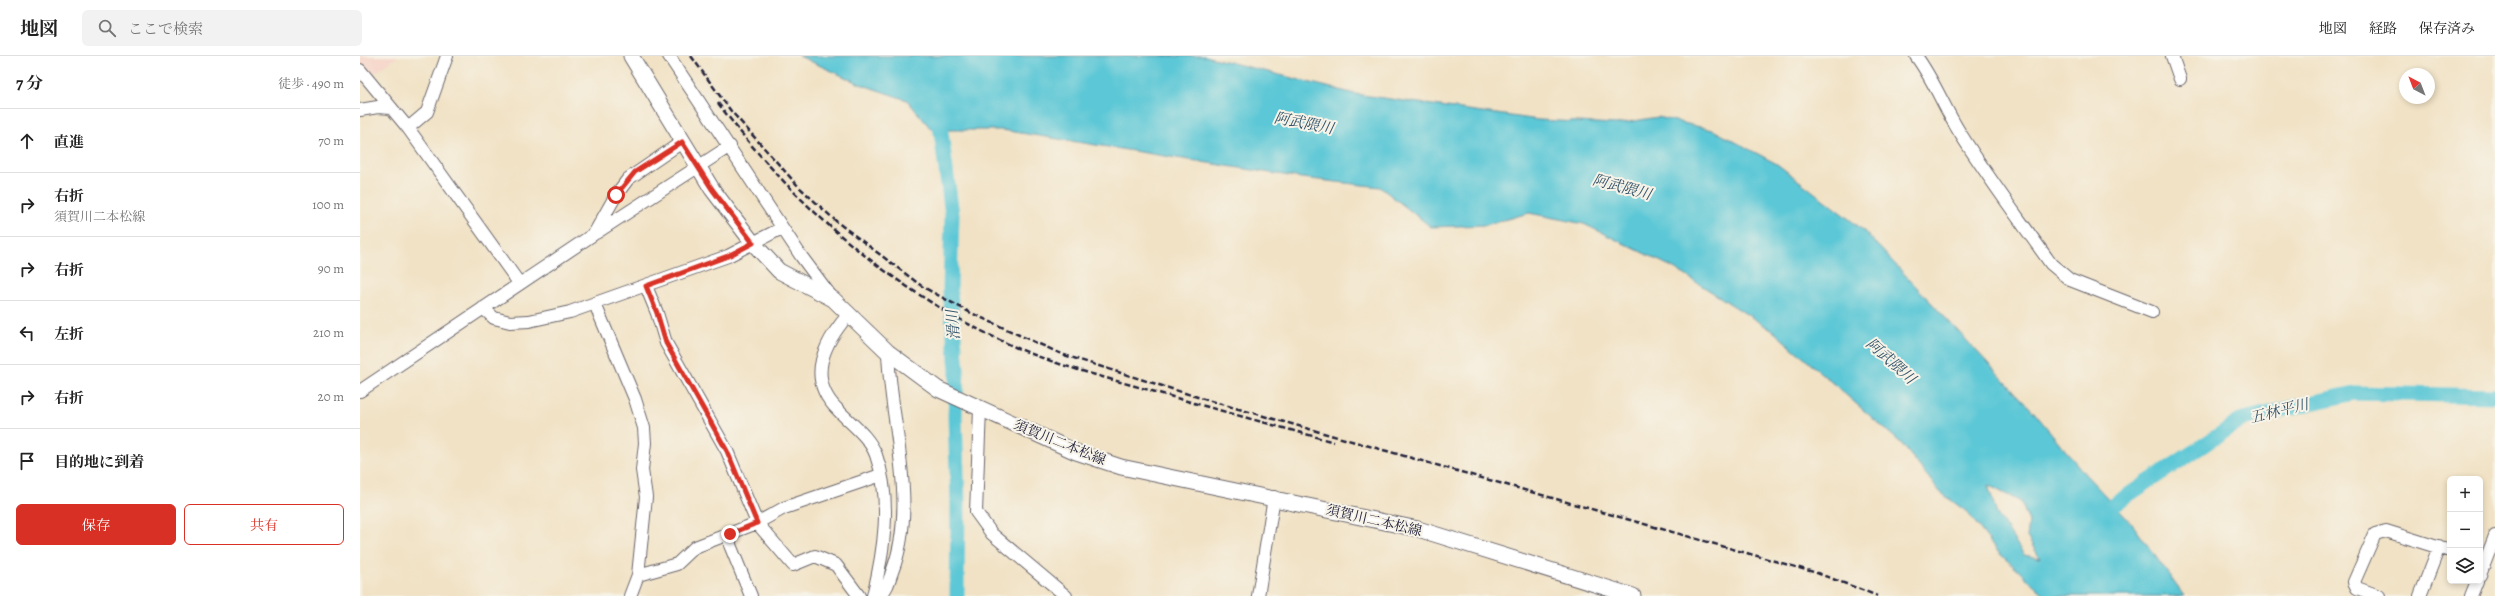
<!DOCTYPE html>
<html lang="ja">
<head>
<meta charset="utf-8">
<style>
	:root { --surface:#fff; --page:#f2f2f2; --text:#222; --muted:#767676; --line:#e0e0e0; --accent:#d93025 }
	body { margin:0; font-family:Alegreya,"Noto Serif JP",serif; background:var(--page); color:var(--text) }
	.controls { position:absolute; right:12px; bottom:12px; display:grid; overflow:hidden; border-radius:6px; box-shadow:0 2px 6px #0003 }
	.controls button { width:36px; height:36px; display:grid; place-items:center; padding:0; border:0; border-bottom:1px solid var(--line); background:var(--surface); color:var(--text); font:20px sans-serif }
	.compass { position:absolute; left:2039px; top:12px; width:36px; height:36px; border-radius:50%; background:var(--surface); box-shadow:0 2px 6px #0003; rotate:318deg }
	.stop { position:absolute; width:12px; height:12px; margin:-9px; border:3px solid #d93025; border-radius:50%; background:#fff }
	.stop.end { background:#d93025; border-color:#fff; box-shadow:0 1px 4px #0008 }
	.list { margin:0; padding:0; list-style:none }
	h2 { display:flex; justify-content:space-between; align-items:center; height:52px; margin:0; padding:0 16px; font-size:17px }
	h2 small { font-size:13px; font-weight:400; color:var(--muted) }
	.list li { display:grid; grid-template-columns:26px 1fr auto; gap:12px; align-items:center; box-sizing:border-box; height:64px; padding:0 16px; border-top:1px solid var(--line) }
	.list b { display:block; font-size:15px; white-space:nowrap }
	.list p { margin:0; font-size:13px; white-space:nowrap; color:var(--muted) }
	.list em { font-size:13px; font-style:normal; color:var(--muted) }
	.actions { display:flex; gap:8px; padding:12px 16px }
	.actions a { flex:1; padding:9px 0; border:1px solid var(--accent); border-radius:6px; text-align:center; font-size:14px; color:var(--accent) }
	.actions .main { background:var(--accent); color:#fff }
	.icon { flex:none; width:22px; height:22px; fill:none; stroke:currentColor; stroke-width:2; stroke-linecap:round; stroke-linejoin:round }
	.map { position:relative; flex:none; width:2135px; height:540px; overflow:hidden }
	header { display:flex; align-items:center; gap:24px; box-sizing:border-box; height:56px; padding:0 20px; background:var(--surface); border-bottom:1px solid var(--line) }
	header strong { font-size:19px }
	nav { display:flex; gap:22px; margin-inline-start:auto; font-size:14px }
	.search { width:280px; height:36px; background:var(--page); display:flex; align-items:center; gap:10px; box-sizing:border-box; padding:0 14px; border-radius:6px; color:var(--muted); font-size:15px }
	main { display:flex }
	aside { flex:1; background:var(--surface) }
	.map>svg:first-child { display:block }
	.built { fill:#f6d2c5 }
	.water { fill:#5cc7d6; stroke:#3f7488; fill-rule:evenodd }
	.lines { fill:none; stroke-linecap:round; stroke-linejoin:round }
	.river { stroke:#5cc7d6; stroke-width:15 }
	.minor-casing { stroke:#6a656b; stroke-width:14 }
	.major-casing { stroke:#6a656b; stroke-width:17 }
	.minor { stroke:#fff; stroke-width:12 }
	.major { stroke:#fff; stroke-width:15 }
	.rail { stroke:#22223b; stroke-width:2.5; stroke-dasharray:6 3; stroke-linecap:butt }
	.route { stroke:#d93025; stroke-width:5 }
	.labels { text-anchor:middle; stroke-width:4; stroke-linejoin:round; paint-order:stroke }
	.street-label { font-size:14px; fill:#22223b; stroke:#f7f3e8 }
	.water-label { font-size:15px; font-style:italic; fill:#33546a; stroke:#f7f3e8 }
</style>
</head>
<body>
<header>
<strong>地図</strong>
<div class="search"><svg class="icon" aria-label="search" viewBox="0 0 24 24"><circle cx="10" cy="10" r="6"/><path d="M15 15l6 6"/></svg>ここで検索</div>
<nav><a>地図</a><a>経路</a><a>保存済み</a></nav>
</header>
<main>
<aside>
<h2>7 分<small>徒歩 · 490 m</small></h2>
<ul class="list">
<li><svg class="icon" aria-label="ahead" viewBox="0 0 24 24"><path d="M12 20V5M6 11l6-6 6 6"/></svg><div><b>直進</b></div><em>70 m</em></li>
<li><svg class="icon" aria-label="right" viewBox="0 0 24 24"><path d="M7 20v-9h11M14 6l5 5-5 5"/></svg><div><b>右折</b><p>須賀川二本松線</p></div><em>100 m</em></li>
<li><svg class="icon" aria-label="right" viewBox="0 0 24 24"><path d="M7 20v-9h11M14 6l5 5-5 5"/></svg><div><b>右折</b></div><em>90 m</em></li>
<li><svg class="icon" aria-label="left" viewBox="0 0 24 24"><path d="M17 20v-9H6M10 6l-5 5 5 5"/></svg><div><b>左折</b></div><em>210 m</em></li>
<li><svg class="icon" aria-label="right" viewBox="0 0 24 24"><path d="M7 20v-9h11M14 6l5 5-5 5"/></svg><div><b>右折</b></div><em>20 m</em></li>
<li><svg class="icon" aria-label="arrive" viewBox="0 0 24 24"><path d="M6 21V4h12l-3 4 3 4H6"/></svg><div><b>目的地に到着</b></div></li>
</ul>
<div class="actions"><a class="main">保存</a><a>共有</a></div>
</aside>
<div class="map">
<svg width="2135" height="540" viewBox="0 0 2135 540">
	<rect width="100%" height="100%" fill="#f7f3e8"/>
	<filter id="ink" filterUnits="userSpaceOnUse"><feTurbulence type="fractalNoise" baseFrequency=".025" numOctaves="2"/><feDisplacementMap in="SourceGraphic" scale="8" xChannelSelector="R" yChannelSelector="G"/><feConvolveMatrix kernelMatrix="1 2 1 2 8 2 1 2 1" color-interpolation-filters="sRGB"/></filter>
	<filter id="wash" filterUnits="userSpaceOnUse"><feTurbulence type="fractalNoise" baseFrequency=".012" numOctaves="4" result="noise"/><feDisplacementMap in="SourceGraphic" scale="16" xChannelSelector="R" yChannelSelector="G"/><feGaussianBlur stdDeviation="0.9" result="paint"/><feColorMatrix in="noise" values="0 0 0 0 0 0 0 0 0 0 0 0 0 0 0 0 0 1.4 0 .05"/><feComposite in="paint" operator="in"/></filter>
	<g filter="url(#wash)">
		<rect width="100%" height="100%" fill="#f1e2c5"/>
		<path class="built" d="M0 0H38L0 28Z"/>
		<path class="water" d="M439 0H845L995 38 1179 64 1256 68 1298 61 1353 74 1417 108 1502 173 1673 355 1725 418 1773 469 1824 540H1686L1638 496 1607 456 1580 436 1541 387 1413 275 1314 212 1224 168 1169 157 1125 169 1071 171 1020 131 942 122 642 74H572L547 44 500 28ZM1628 429 1661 446 1669 466 1667 481 1680 502 1664 499 1637 458Z"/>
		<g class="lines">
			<path class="river" d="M578 54 592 159 590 235 597 314 595 360 598 447 597 540
				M1735 457 1750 451 1883 363 1994 337 2135 340"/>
		</g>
	</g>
	<g filter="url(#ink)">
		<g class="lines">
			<defs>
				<path id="minor" d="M309 0 441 200 473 243
					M1556 0C1574 24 1584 52 1600 77 1628 122 1660 164 1691 208L1710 224 1792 256
					M1812 0 1820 23
					M0 14 48 72 159 227
					M0 54 18 51 31 52
					M48 72 67 56 87 0
					M236 177 370 90
					M286 230 297 257 306 287 367 395 397 467 433 509 455 500 476 509 499 540
					M235 248 275 343 284 372 285 387 282 414 286 441 278 519
					M123 252 134 262 150 266 169 265 210 256 368 200 422 172
					M488 259C464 287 446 322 477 353 490 367 509 380 516 399 532 444 524 495 513 540
					M0 335 234 178 256 139 268 123 322 86
					M620 353 616 456 632 478 706 540
					M370 478V489L391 540
					M2120 519 2135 480
					M270 540 278 519 317 508 335 491 397 467 424 452 521 419
					M520 540C527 533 529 525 532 516 559 447 530 367 528 296
					M898 540 914 441
					M2019 540 1997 532 1994 526 2015 478 2026 475 2090 495
					M2060 540 2079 491
					M2111 540 2117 525"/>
				<path id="major" d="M271 0 352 133 393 187 419 215 473 243 528 296 578 333 716 396 761 411 1058 473 1273 540"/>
			</defs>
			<use href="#minor" class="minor-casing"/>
			<use href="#major" class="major-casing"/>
			<use href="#minor" class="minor"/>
			<use href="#major" class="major"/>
			<path class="rail" d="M331 0 371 55 439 131 477 166 563 231 611 257 659 279 704 299 847 344 1457 517 1518 540
				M358 47C435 151 536 238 655 291 696 309 739 320 782 332 846 351 910 368 974 386"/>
		</g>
	</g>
	<g class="lines" filter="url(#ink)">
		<path class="route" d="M256 139 275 116 322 86 352 133 393 187 368 200 286 230 297 257 306 287 367 395 397 467 370 478"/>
	</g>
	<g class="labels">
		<g class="street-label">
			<text transform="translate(700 386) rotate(22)" y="5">須賀川二本松線</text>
			<text transform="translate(1014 464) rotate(13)" y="5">須賀川二本松線</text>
		</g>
		<g class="water-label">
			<text transform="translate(944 67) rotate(11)" y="5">阿武隈川</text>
			<text transform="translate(1262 131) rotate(15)" y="5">阿武隈川</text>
			<text transform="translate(593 269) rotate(-95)" y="5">滑川</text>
			<text transform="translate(1531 305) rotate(42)" y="5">阿武隈川</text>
			<text transform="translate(1919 355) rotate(-14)" y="5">五林平川</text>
		</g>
	</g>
</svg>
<div class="controls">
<button>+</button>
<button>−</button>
<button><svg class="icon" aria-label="layers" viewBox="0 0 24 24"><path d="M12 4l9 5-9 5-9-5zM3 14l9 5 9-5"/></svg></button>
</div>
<svg class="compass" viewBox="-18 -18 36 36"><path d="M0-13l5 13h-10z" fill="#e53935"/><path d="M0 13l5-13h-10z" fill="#767676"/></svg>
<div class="stop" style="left:256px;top:139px"></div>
<div class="stop end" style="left:370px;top:478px"></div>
</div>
</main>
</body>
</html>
